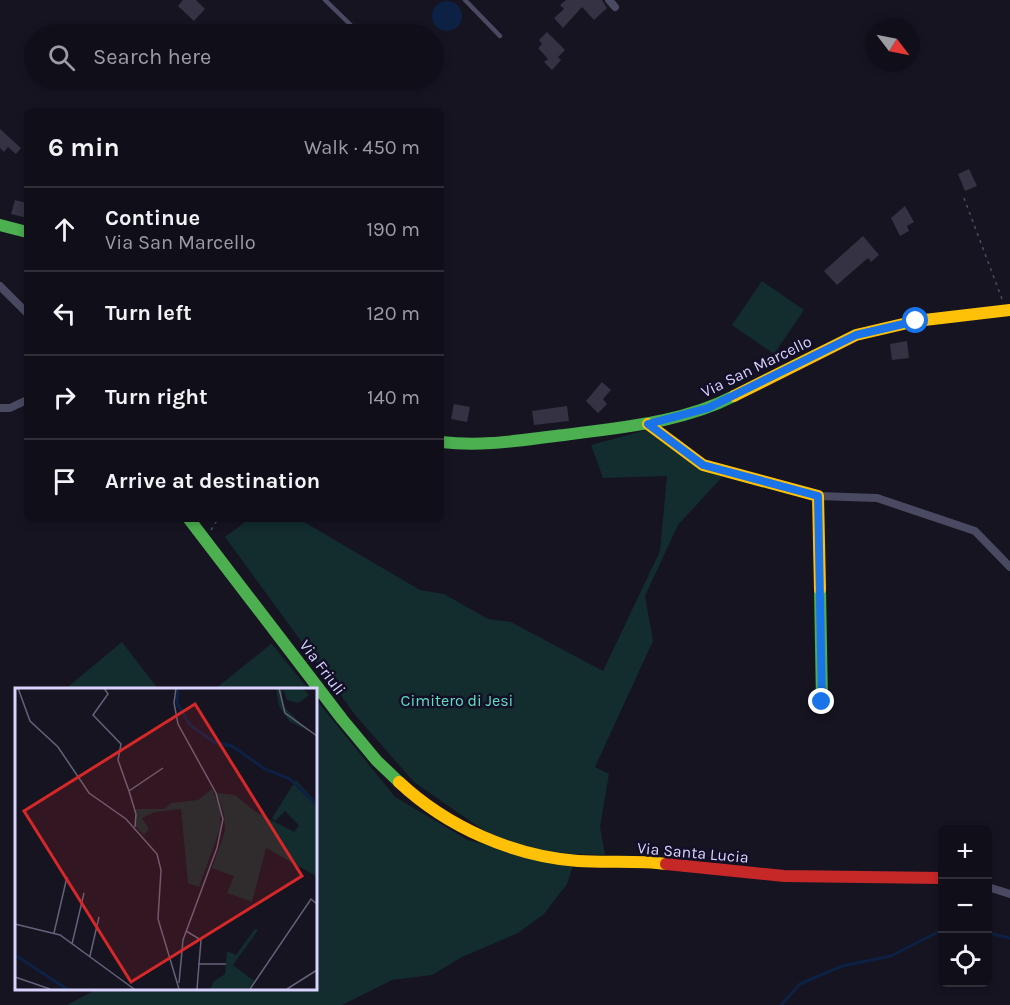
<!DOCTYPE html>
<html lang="en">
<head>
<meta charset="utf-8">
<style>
	:root { --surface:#100f19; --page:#191822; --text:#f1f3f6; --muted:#9c9ca2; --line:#302f38 }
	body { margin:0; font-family:Karla,sans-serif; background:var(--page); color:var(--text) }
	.controls { position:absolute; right:18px; bottom:18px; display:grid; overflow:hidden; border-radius:9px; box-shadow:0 3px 9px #0003 }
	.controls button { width:54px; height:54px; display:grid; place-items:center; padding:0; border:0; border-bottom:2px solid var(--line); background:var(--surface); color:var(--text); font:30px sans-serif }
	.compass { position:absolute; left:866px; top:18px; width:54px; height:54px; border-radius:50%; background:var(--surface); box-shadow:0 3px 9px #0003; rotate:122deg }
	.stop { position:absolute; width:18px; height:18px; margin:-14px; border:4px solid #1a73e8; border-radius:50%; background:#fff }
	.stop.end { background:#1a73e8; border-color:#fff; box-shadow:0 2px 6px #0008 }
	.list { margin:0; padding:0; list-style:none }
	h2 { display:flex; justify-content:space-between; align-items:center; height:78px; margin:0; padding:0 24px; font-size:26px }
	h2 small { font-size:20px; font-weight:400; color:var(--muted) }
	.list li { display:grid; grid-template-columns:39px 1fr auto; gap:18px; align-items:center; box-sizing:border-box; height:84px; padding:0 24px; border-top:2px solid var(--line) }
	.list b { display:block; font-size:22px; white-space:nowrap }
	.list p { margin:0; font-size:20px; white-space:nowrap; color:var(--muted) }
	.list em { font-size:20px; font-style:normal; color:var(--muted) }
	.icon { flex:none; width:33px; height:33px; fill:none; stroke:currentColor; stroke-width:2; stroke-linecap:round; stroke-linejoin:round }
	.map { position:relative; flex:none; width:1010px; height:1005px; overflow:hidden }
	.search { position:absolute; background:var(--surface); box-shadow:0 3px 9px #0003; left:24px; top:24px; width:420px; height:66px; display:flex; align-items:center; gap:15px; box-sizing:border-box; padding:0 21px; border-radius:33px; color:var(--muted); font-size:22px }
	.panel { position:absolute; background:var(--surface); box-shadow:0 3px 9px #0003; left:24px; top:108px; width:420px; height:414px; border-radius:9px }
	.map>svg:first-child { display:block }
	.green { fill:#132c2d }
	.water { fill:#0d2144 }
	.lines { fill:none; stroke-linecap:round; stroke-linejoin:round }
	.stream { stroke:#0d2144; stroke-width:3 }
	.building { fill:#343243 }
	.path { stroke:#44505f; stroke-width:1.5; stroke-dasharray:3 4.5; stroke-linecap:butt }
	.lane { stroke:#4a4962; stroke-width:4.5 }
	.street { stroke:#4a4962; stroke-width:8 }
	.fast { stroke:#4caf50; stroke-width:12 }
	.slow { stroke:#ffc107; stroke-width:12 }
	.jam { stroke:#c62828; stroke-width:12 }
	.route { stroke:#1a73e8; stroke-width:8 }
	.labels { text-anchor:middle; stroke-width:5; stroke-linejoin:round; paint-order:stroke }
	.street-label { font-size:16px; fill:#d9d4ff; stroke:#130f26 }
	.park-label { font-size:16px; fill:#5fe0c0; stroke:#130f26 }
	.inset-river { fill:none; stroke:#0d2144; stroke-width:3 }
	.inset-road { fill:none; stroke:#64617a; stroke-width:1.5 }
	.view { fill:#d62828; fill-opacity:0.15; stroke:#d62828; stroke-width:3 }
	.inset-edge { fill:none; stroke:#d9d4ff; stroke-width:3 }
</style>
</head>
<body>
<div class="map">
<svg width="1010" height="1005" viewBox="0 0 1010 1005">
	<rect width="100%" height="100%" fill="#161421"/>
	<path class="green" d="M762 281 804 310 774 354 732 325Z
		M650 429 700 469 722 477 678 525 645 596 653 641 595 767 609 774 600 827 605 855 549 853 493 837 414 782 356 716 225 537 249 519H299L420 590 444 594 488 619 511 622 603 671 660 551 667 476 603 478 591 445Z
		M122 642 159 690H64Z
		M272 644 309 690H214L271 644Z
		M315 698 395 797 468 840 524 855 574 863 567 884 544 914 518 933 462 957 432 975 392 980 342 1005H67L97 989 315 988Z"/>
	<path class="water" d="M432 16a15 15 0 1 1 30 0a15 15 0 1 1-30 0Z"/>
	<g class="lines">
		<path class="stream" d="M988 933 1010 938
			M781 1005 800 984 842 966 891 956 942 930"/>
	</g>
	<path class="building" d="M183 0H196L205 9 194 21 178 6Z
		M566 0H602L607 8 594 20 582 7 563 28 554 18 564 9 560 5Z
		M547 32 565 50 558 57 561 60 552 70 544 62 548 59 538 48 542 44 539 40Z
		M0 129 21 148 16 154 8 147 4 152 0 148Z
		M969 169 977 186 965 191 958 174Z
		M15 200 27 203V218L11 214Z
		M905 206 914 222 907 226 909 231 900 236 891 218Z
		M863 236 879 255 871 262 868 258 837 285 824 271Z
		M907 341 909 358 892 360 890 344Z
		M602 382 611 390 603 399 607 404 598 413 586 401Z
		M454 404 470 407 467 422 451 419Z
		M567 406 569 421 534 425 532 411Z"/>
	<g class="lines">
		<path class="path" d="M964 198 1002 299
			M211 530 218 519"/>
		<path class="lane" d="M325 0 360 34
			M465 0 500 36"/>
		<path class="street" d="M609 0 615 7
			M0 286 27 313
			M0 408H10L27 400
			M818 496 877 498 975 531 1010 567
			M988 887 1010 894"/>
		<path class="fast" d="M0 225 27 232
			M441 442C485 447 520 440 564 435 622 427 681 423 734 396
			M189 519 342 719 377 761 399 782
			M820 589 822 702"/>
		<path class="slow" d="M734 396 856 335 916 321 1010 310
			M648 424 703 465 818 496 820 589
			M399 782C447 827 513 856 578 861 608 863 637 860 666 864"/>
		<path class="jam" d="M666 864 784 876 942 878"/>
	</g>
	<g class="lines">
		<path class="route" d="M822 702 818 496 703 465 648 424 708 408 856 335 916 321"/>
	</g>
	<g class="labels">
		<g class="street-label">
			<text transform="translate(756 366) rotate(-26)" y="6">Via San Marcello</text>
			<text transform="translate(323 667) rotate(53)" y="6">Via Friuli</text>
			<text transform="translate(693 852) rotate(5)" y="6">Via Santa Lucia</text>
		</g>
		<g class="park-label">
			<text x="457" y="706">Cimitero di Jesi</text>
		</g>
	</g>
	<g transform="translate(15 688)">
		<rect width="302" height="302" fill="#161421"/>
		<path d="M261 0H287L294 7 284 15 272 12 268 1 266 10 270 20 295 44 274 33 264 18ZM281 92 301 114V188L251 160 237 214 212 205 219 188 197 180 210 143 209 126 202 105 220 107 241 124 279 144 284 137 270 123 260 133 257 130ZM197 101 206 122 205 141 184 199 173 195 166 121 140 124 127 130 134 141 129 147 120 138 121 121H149L156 115 183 112ZM240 241 243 242 218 277 239 293 233 301H195L199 293 210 286 212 263 221 267Z" fill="#132c2d"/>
		<path class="inset-river" d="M163 0 162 15 174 36 199 54 217 58 250 81 275 91 302 117M0 267 52 301"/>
		<path class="inset-road" d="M3 0 15 33 43 59 74 105 111 131 142 166 146 182 143 231 164 301M89 0 93 6 78 27 106 56 103 72 114 103M161 0 159 15 163 36 201 105 208 131 202 160 168 252 164 295M264 0 270 25 302 48M120 139 121 126 114 103 148 80M0 236 45 247 119 301M171 243 186 252 182 301M39 245 52 189M57 256 69 205M75 268 84 229M183 276H211M0 289 35 301M235 301 296 211 302 216M272 301 302 282"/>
		<path class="view" d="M180 16 287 188 116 294 9 123Z"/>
		<rect width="302" height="302" class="inset-edge"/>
	</g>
</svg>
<div class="controls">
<button>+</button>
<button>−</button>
<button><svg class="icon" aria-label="locate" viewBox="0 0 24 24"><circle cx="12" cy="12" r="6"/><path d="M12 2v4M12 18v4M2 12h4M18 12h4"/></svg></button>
</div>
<svg class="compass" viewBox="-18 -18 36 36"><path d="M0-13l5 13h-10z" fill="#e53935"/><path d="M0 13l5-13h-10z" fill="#9c9ca2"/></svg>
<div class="stop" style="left:916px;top:321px"></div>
<div class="stop end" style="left:822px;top:702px"></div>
<div class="search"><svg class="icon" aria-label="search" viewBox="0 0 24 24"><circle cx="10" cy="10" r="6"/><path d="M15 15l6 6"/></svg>Search here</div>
<section class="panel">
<h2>6 min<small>Walk · 450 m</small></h2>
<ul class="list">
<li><svg class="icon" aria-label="ahead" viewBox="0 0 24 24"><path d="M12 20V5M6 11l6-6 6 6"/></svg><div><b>Continue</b><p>Via San Marcello</p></div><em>190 m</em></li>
<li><svg class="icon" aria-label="left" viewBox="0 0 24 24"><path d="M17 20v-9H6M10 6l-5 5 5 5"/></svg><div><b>Turn left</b></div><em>120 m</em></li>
<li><svg class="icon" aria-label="right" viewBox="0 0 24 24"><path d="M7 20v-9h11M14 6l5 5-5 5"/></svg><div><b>Turn right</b></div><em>140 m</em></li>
<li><svg class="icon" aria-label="arrive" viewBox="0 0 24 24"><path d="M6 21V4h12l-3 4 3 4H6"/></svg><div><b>Arrive at destination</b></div></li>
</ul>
</section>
</div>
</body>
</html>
